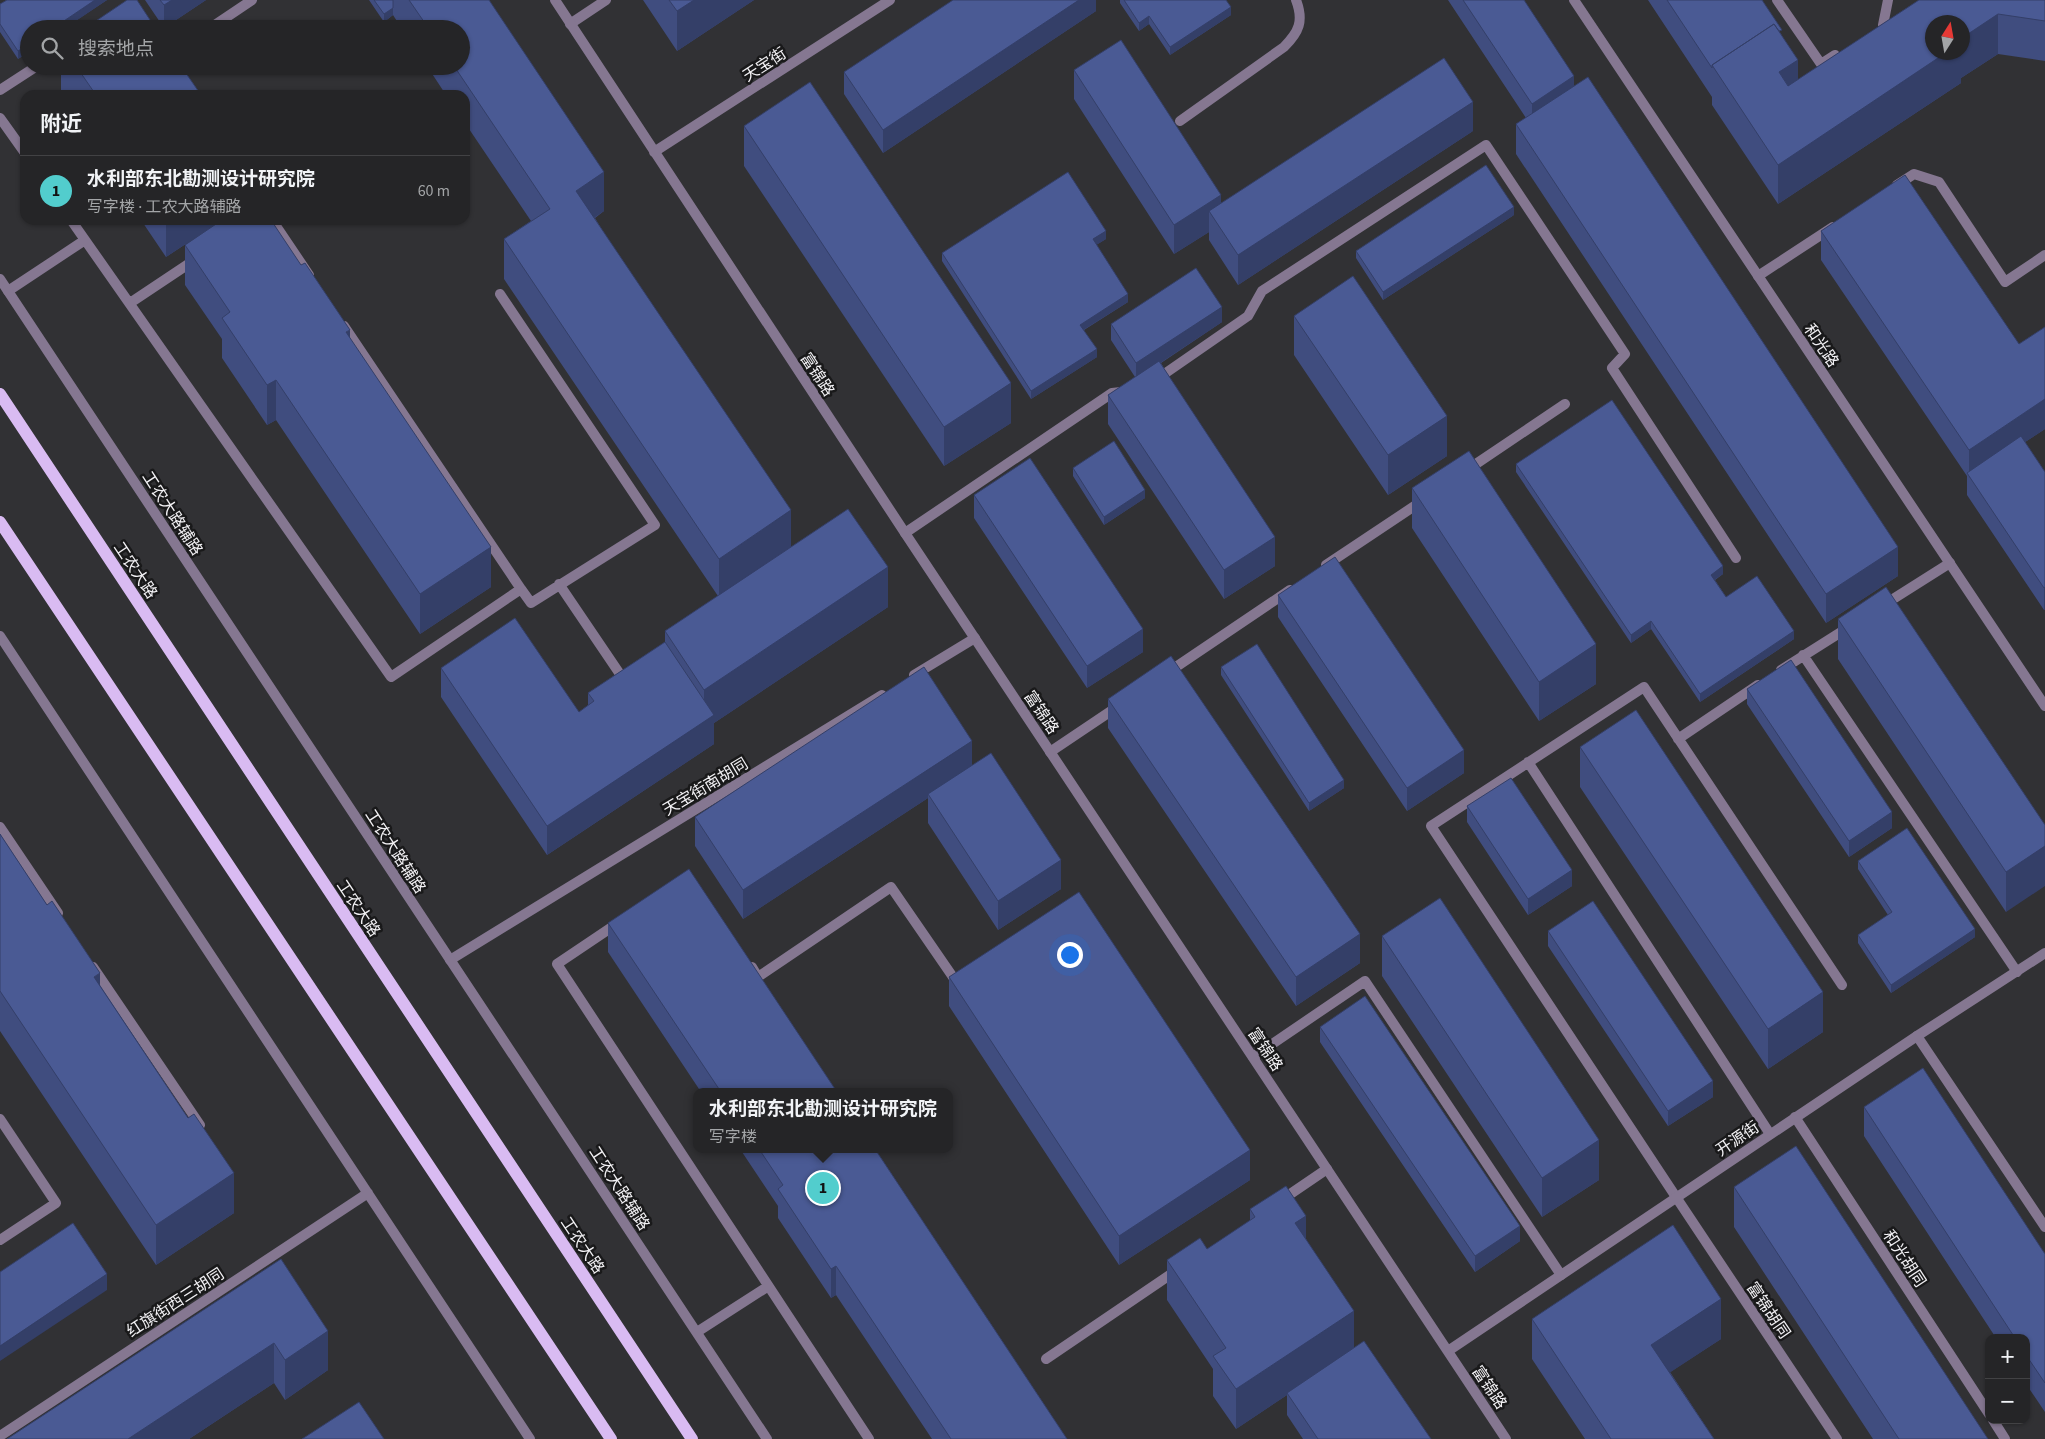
<!DOCTYPE html>
<html lang="zh">
<head>
<meta charset="utf-8">
<style>
	:root { --surface:#252527; --page:#2d2d2f; --text:#f1f3f6; --muted:#a3a5a7; --line:#424244; --accent:#52cdcd }
	body { margin:0; font-family:"Source Sans 3","Noto Sans SC",sans-serif; background:var(--page); color:var(--text) }
	.controls { position:absolute; right:15px; bottom:15px; display:grid; overflow:hidden; border-radius:10px; box-shadow:0 1px 4px #0004 }
	.controls button { width:45px; height:45px; display:grid; place-items:center; padding:0; border:0; border-bottom:1px solid var(--line); background:var(--surface); color:var(--text); font:25px sans-serif }
	.compass { position:absolute; left:1925px; top:15px; width:45px; height:45px; border-radius:50%; background:var(--surface); box-shadow:0 1px 4px #0004; rotate:11deg }
	.you { position:absolute; left:1069px; top:954px; width:18px; height:18px; margin:-12px; border:4px solid #fff; border-radius:50%; background:#1a73e8; box-shadow:0 0 0 8px #1a73e833 }
	.badge { display:grid; place-items:center; width:32px; height:32px; border-radius:50%; background:var(--accent); color:#111; font-size:16px; font-weight:700 }
	.pin { position:absolute; translate:-50% -50%; border:2px solid #fff; box-shadow:0 1px 5px #0006 }
	.popup { position:absolute; left:693px; top:1088px; width:260px; height:65px; box-sizing:border-box; display:grid; place-content:center; border-radius:10px; background:var(--surface); filter:drop-shadow(0 1px 4px #0005); font-size:16px; white-space:nowrap; color:var(--muted) }
	.popup b { font-size:19px; color:var(--text) }
	.popup::after { content:''; position:absolute; left:50%; top:100%; margin-left:-10px; border:10px solid transparent; border-top-color:var(--surface) }
	.list { margin:0; padding:0; list-style:none }
	h2 { display:flex; justify-content:space-between; align-items:center; height:65px; margin:0; padding:0 20px; font-size:21px }
	h2 small { font-size:16px; font-weight:400; color:var(--muted) }
	.list li { display:grid; grid-template-columns:32px 1fr auto; gap:15px; align-items:center; box-sizing:border-box; height:70px; padding:0 20px; border-top:1px solid var(--line) }
	.list b { display:block; font-size:19px; white-space:nowrap }
	.list p { margin:0; font-size:16px; white-space:nowrap; color:var(--muted) }
	.list em { font-size:16px; font-style:normal; color:var(--muted) }
	.icon { flex:none; width:28px; height:28px; fill:none; stroke:currentColor; stroke-width:2; stroke-linecap:round; stroke-linejoin:round }
	.map { position:relative; flex:none; width:2045px; height:1439px; overflow:hidden }
	.search { position:absolute; background:var(--surface); box-shadow:0 1px 4px #0004; left:20px; top:20px; width:450px; height:55px; display:flex; align-items:center; gap:12px; box-sizing:border-box; padding:0 18px; border-radius:28px; color:var(--muted); font-size:19px }
	.panel { position:absolute; background:var(--surface); box-shadow:0 1px 4px #0004; left:20px; top:90px; width:450px; height:135px; border-radius:15px }
	.map>svg:first-child { display:block }
	.lines { fill:none; stroke-linecap:round; stroke-linejoin:round }
	.service { stroke:#857791; stroke-width:10 }
	.minor { stroke:#857791; stroke-width:10 }
	.tertiary { stroke:#857791; stroke-width:10 }
	.primary { stroke:#d9bbf2; stroke-width:12 }
	.wall { fill:#404d7f }
	.shaded-wall { fill:#343f68 }
	.building { fill:#4a5a94; stroke:#343f68 }
	.labels { text-anchor:middle; stroke-width:5; stroke-linejoin:round; paint-order:stroke }
	.street-label { font-size:16px; fill:#f2f1f4; stroke:#19191a }
</style>
</head>
<body>
<div class="map">
<svg width="2045" height="1439" viewBox="0 0 2045 1439">
	<rect width="100%" height="100%" fill="#313134"/>
	<g class="lines">
		<path class="service" d="M1777 0 1821 64 1835 55
			M570 24 606 0
			M1883 25 1888 0
			M209 29 252 0
			M0 90 37 66
			M0 118 25 153
			M1180 121 1284 47C1299 32 1304 21 1296 0
			M1897 185 1914 174 1939 182 2005 282 2045 255
			M71 220 391 677 521 589 344 326
			M272 220 309 275
			M1758 276 1833 227
			M8 291 85 240
			M500 294 655 525 531 603 521 589
			M130 303 196 259
			M1157 379 1248 316 1262 291 1486 145 1625 354 1612 368 1736 558
			M1467 470 1565 404
			M905 533 1112 393 1121 392
			M1326 565 1422 501
			M559 584 626 683
			M1882 606 1950 563
			M1803 655 2017 972
			M1781 670 1849 627
			M1167 673 1290 590
			M1678 739 1758 685
			M1050 752 1120 705
			M1528 762 1770 1134
			M0 827 58 913
			M618 923 557 964 869 1439
			M93 967 200 1125
			M752 967 758 977 891 887 955 980
			M1253 1057 1365 981 1561 1275
			M0 1119 56 1203 0 1240
			M1676 1197 1431 826 1644 687 1842 985
			M1280 1201 1327 1169
			M697 1332 767 1287
			M1046 1359 1177 1270"/>
		<path class="minor" d="M914 675 975 638
			M450 960 882 695
			M1917 1036 2045 1227
			M1795 1117 1989 1414
			M1676 1197 1837 1439
			M1993 1420 2005 1439"/>
		<path class="tertiary" d="M555 0 905 533 1506 1439
			M1574 0 2045 706
			M654 152 890 0
			M0 279 767 1439
			M0 636 530 1439
			M1448 1351 1917 1036 2045 953
			M0 1436 368 1193"/>
		<path class="primary" d="M0 394 692 1439
			M0 522 611 1439"/>
	</g>
	<path class="wall" d="M7 0H107L18 59 0 32V4Z
		M145 0H206L164 28Z
		M369 0H489L604 211 595 218 791 547 888 607 714 723V744L547 855 441 697V668L579 712 588 705V693L665 642V631L718 596 504 279V239L531 221 465 123V95H446L427 66H461V29H402L393 15 384 22Z
		M643 0H754L677 51Z
		M1096 0V11L883 153 844 94V72Z
		M1120 0H1226L1231 15 1170 55 1149 24 1139 31 1120 3Z
		M1448 0H1524L1574 86 1898 576 1826 623 1516 154V124L1526 118Z
		M1648 0H1762L1782 36 1798 80 1919 0H2045V61L1998 54 1961 78V83L1778 204 1712 105V97Z
		M61 66H181L201 95H61Z
		M1074 70 1221 203 1473 131 1238 285 1209 240V232L1174 254 1074 99Z
		M744 126 1011 423 944 466 744 166Z
		M1514 215 1383 300 1356 258V251Z
		M141 220H222L166 257Z
		M1821 231 2019 344 2045 327V429L2025 442 2045 472 2044 610 1967 495V476L1821 260Z
		M1106 239 1096 245 1128 302 1084 330 1097 357 1031 399 942 261V253Z
		M185 245 350 339 491 587 420 634 276 420 267 425 222 358V339L185 285Z
		M1294 316 1447 456 1388 495 1294 355Z
		M1222 322 1161 363 1275 566 1224 599 1108 424V395L1135 377 1111 340V324Z
		M1516 464 1723 574 1715 580 1726 597 1794 639 1700 702 1651 629 1631 643 1516 472Z
		M1073 468 1145 498 1104 525 1073 476Z
		M1412 488 1596 684 1539 721 1412 528Z
		M974 495 1143 652 1087 688 974 518Z
		M1278 595 1464 773 1407 811 1278 617Z
		M1838 619 2045 825 2006 912 1838 659Z
		M1221 667 1344 788 1309 811 1221 675Z
		M1747 689 1892 828 1849 857 1747 704Z
		M1108 699 1360 963 1296 1006 1108 728Z
		M1580 747 1823 1032 1768 1069 1580 787Z
		M972 765 1061 889 998 930 928 823V798L743 919 695 846V817Z
		M1467 806 1572 886 1528 915 1467 822Z
		M0 834 188 1118 234 1213 156 1265 0 1031Z
		M1858 861 1975 937 1891 993 1858 943V935L1888 915 1858 869Z
		M608 923 837 1092H701L608 952Z
		M1548 931 1713 1097 1668 1126 1548 946Z
		M1382 936 1599 1180 1542 1217 1382 976Z
		M949 977 1250 1180 1119 1265 949 1006Z
		M1320 1027 1520 1241 1475 1272 1320 1042Z
		M1864 1107 2045 1254V1412L2026 1384V1338H1996L1864 1136Z
		M740 1149H875L1067 1439H932L836 1295 831 1298 778 1218V1206Z
		M1734 1187 1988 1439H1873L1734 1227Z
		M1250 1209 1306 1239 1354 1348 1431 1439H1303L1287 1415V1395L1236 1429 1213 1396V1369L1167 1300V1260L1207 1249 1250 1221Z
		M281 1259 328 1370 285 1400 274 1383 189 1439H7Z
		M1532 1319 1721 1339 1670 1372 1714 1439H1585L1532 1359Z"/>
	<path class="shaded-wall" d="M95 0H107L64 29H52Z
		M172 0H206L164 28V5Z
		M694 0H754L677 51V11Z
		M1079 0H1096V11L883 153V130Z
		M1231 7V15L1170 55V47Z
		M393 8V15L384 22V14Z
		M1998 14V54L1961 78V83L1778 204V165L1947 52H1962V38Z
		M1149 16V24L1139 31V23Z
		M29 44V52L18 59V51Z
		M1798 60V100L1779 72Z
		M1574 76V99L1532 127V104Z
		M1473 102V131L1238 285V255Z
		M604 172V211L576 230V191Z
		M1221 195V224L1209 211V232L1174 254V225Z
		M1514 207V215L1383 300V292Z
		M166 220H222L166 257Z
		M1106 231V239L1093 247V239Z
		M1128 294V302L1080 332V325Z
		M1222 307V322L1136 379V363Z
		M350 330V369L346 332Z
		M1097 349V357L1031 399V391Z
		M276 380V420L267 425V385Z
		M1011 383V423L944 466V427Z
		M2045 399V429L1970 478 1969 476V450Z
		M1447 416V456L1388 495V455Z
		M1145 490V498L1104 525V517Z
		M791 510V550L719 598V559Z
		M1275 537V566L1224 599V570Z
		M491 547V587L420 634V594Z
		M1898 547V576L1826 623V594Z
		M1723 566V574L1711 582V575Z
		M888 567V607L714 723V744L547 855V826L704 721V690Z
		M2045 587V610H2044V588Z
		M1651 621V629L1631 643V635Z
		M1143 629V652L1087 688V666Z
		M1794 631V639L1700 702V694Z
		M1596 644V684L1539 721V682Z
		M972 741V770L928 794V798L743 919V890Z
		M1464 750V773L1407 811V788Z
		M1344 780V788L1309 811V803Z
		M1892 812V828L1849 857V841Z
		M2045 846V886L2006 912V872Z
		M1061 860V889L998 930V901Z
		M1572 870V886L1528 915V899Z
		M1975 929V937L1891 993V985Z
		M1360 934V963L1296 1006V977Z
		M100 973V1013L94 977Z
		M1823 992V1032L1768 1069V1029Z
		M1713 1081V1097L1668 1126V1111Z
		M1599 1140V1180L1542 1217V1178Z
		M1250 1150V1180L1119 1265V1236Z
		M234 1173V1213L156 1265V1225Z
		M1306 1216V1256L1295 1223Z
		M1520 1226V1241L1475 1272V1256Z
		M836 1266V1295L831 1298V1269Z
		M107 1274V1290L0 1361V1346Z
		M1721 1299V1339L1651 1385V1345Z
		M1354 1311V1351L1287 1393V1395L1236 1429V1389Z
		M328 1331V1370L285 1400V1360Z
		M274 1343V1383L189 1439H128Z"/>
	<path class="building" d="M7 0H95L52 29H29V44L18 51 0 24V4Z
		M127 0H137L156 29H84Z
		M160 0H172L164 5Z
		M374 0H393V8L384 14Z
		M409 0H489L604 172 576 191 791 510 719 559 504 239 550 209 454 66H461V29H429Z
		M669 0H694L677 11Z
		M953 0H1079L883 130 844 72Z
		M1124 0H1226L1231 7 1170 47 1149 16 1139 23Z
		M1463 0H1524L1574 76 1532 104Z
		M1667 0H1762L1782 30 1779 31 1774 24 1712 65V68Z
		M1919 0H2045V21L1998 14 1962 38V22H1932V52H1947L1778 165 1712 65 1774 24 1798 60 1779 72 1788 86Z
		M1121 40 1221 195 1174 225 1074 70Z
		M1444 58 1473 102 1238 255 1209 211Z
		M76 66H181L201 95H96Z
		M1588 77 1898 547 1826 594 1516 124Z
		M810 82 1011 383 944 427 744 126Z
		M1486 165 1514 207 1383 292 1356 251Z
		M1068 172 1106 231 1093 239 1128 294 1080 325 1097 349 1031 391 942 253Z
		M1905 175 2019 344 2045 327V399L1969 450 1821 231Z
		M222 220H271L301 265 305 263 350 330 346 332 491 547 420 594 276 380 267 385 222 318 230 312 185 245Z
		M1196 268 1222 307 1136 363 1111 324Z
		M1353 276 1447 416 1388 455 1294 316Z
		M1159 361 1275 537 1224 570 1108 395Z
		M1612 400 1723 566 1711 575 1726 597 1757 576 1794 631 1700 694 1651 621 1631 635 1516 464Z
		M2021 436 2045 472V587L2044 588 1967 473Z
		M1114 441 1145 490 1104 517 1073 468Z
		M1469 451 1596 644 1539 682 1412 488Z
		M1030 458 1143 629 1087 666 974 495Z
		M848 509 888 567 704 690 665 631Z
		M1335 557 1464 750 1407 788 1278 595Z
		M1886 587 2045 825V846L2006 872 1838 619Z
		M515 618 579 712 594 701 588 693 665 642 714 715 547 826 441 668Z
		M1257 644 1344 780 1309 803 1221 667Z
		M1171 656 1360 934 1296 977 1108 699Z
		M1791 660 1892 812 1849 841 1747 689Z
		M924 667 972 741 743 890 695 817Z
		M1636 710 1823 992 1768 1029 1580 747Z
		M991 753 1061 860 998 901 928 794Z
		M1511 778 1572 870 1528 899 1467 806Z
		M1907 828 1975 929 1891 985 1858 935 1892 912 1858 861Z
		M0 834 47 905 52 901 100 973 94 977 188 1118 194 1114 234 1173 156 1225 0 991Z
		M689 869 837 1092H721L608 923Z
		M1079 892 1250 1150 1119 1236 949 977Z
		M1440 898 1599 1140 1542 1178 1382 936Z
		M1593 901 1713 1081 1668 1111 1548 931Z
		M1365 996 1520 1226 1475 1256 1320 1027Z
		M1923 1068 2045 1254V1383L2026 1355V1338H2015L1864 1107Z
		M1796 1146 1988 1439H1899L1734 1187Z
		M759 1149H875L1067 1439H951L836 1266 831 1269 778 1189 783 1185Z
		M1286 1186 1306 1216 1295 1223 1354 1311 1236 1389 1213 1356 1226 1348 1167 1260 1200 1238 1207 1249 1255 1217 1250 1209Z
		M73 1223 107 1274 0 1346V1272Z
		M1673 1225 1721 1299 1651 1345 1714 1439H1611L1532 1319Z
		M281 1259 328 1331 285 1360 274 1343 128 1439H7Z
		M1364 1341 1431 1439H1318L1287 1393Z
		M359 1402 384 1439H302Z"/>
	<g class="labels">
		<g class="street-label">
			<text transform="translate(764 64) rotate(-33)" y="6">天宝街</text>
			<text transform="translate(1822 345) rotate(56)" y="6">和光路</text>
			<text transform="translate(818 374) rotate(57)" y="6">富锦路</text>
			<text transform="translate(173 513) rotate(57)" y="6">工农大路辅路</text>
			<text transform="translate(136 570) rotate(56)" y="6">工农大路</text>
			<text transform="translate(1042 712) rotate(56)" y="6">富锦路</text>
			<text transform="translate(705 786) rotate(-31)" y="6">天宝街南胡同</text>
			<text transform="translate(396 851) rotate(57)" y="6">工农大路辅路</text>
			<text transform="translate(359 908) rotate(56)" y="6">工农大路</text>
			<text transform="translate(1266 1049) rotate(56)" y="6">富锦路</text>
			<text transform="translate(1737 1138) rotate(-34)" y="6">开源街</text>
			<text transform="translate(620 1188) rotate(57)" y="6">工农大路辅路</text>
			<text transform="translate(583 1245) rotate(56)" y="6">工农大路</text>
			<text transform="translate(1905 1258) rotate(57)" y="6">和光胡同</text>
			<text transform="translate(175 1302) rotate(-33)" y="6">红旗街西三胡同</text>
			<text transform="translate(1769 1310) rotate(56)" y="6">富锦胡同</text>
			<text transform="translate(1490 1387) rotate(56)" y="6">富锦路</text>
		</g>
	</g>
</svg>
<div class="controls">
<button>+</button>
<button>−</button>
</div>
<svg class="compass" viewBox="-18 -18 36 36"><path d="M0-13l5 13h-10z" fill="#e53935"/><path d="M0 13l5-13h-10z" fill="#a3a5a7"/></svg>
<div class="you"></div>
<div class="pin badge" style="left:823px;top:1188px">1</div>
<div class="popup"><b>水利部东北勘测设计研究院</b>写字楼</div>
<div class="search"><svg class="icon" aria-label="search" viewBox="0 0 24 24"><circle cx="10" cy="10" r="6"/><path d="M15 15l6 6"/></svg>搜索地点</div>
<section class="panel">
<h2>附近<small></small></h2>
<ul class="list">
<li><span class="badge">1</span><div><b>水利部东北勘测设计研究院</b><p>写字楼 · 工农大路辅路</p></div><em>60 m</em></li>
</ul>
</section>
</div>
</body>
</html>
